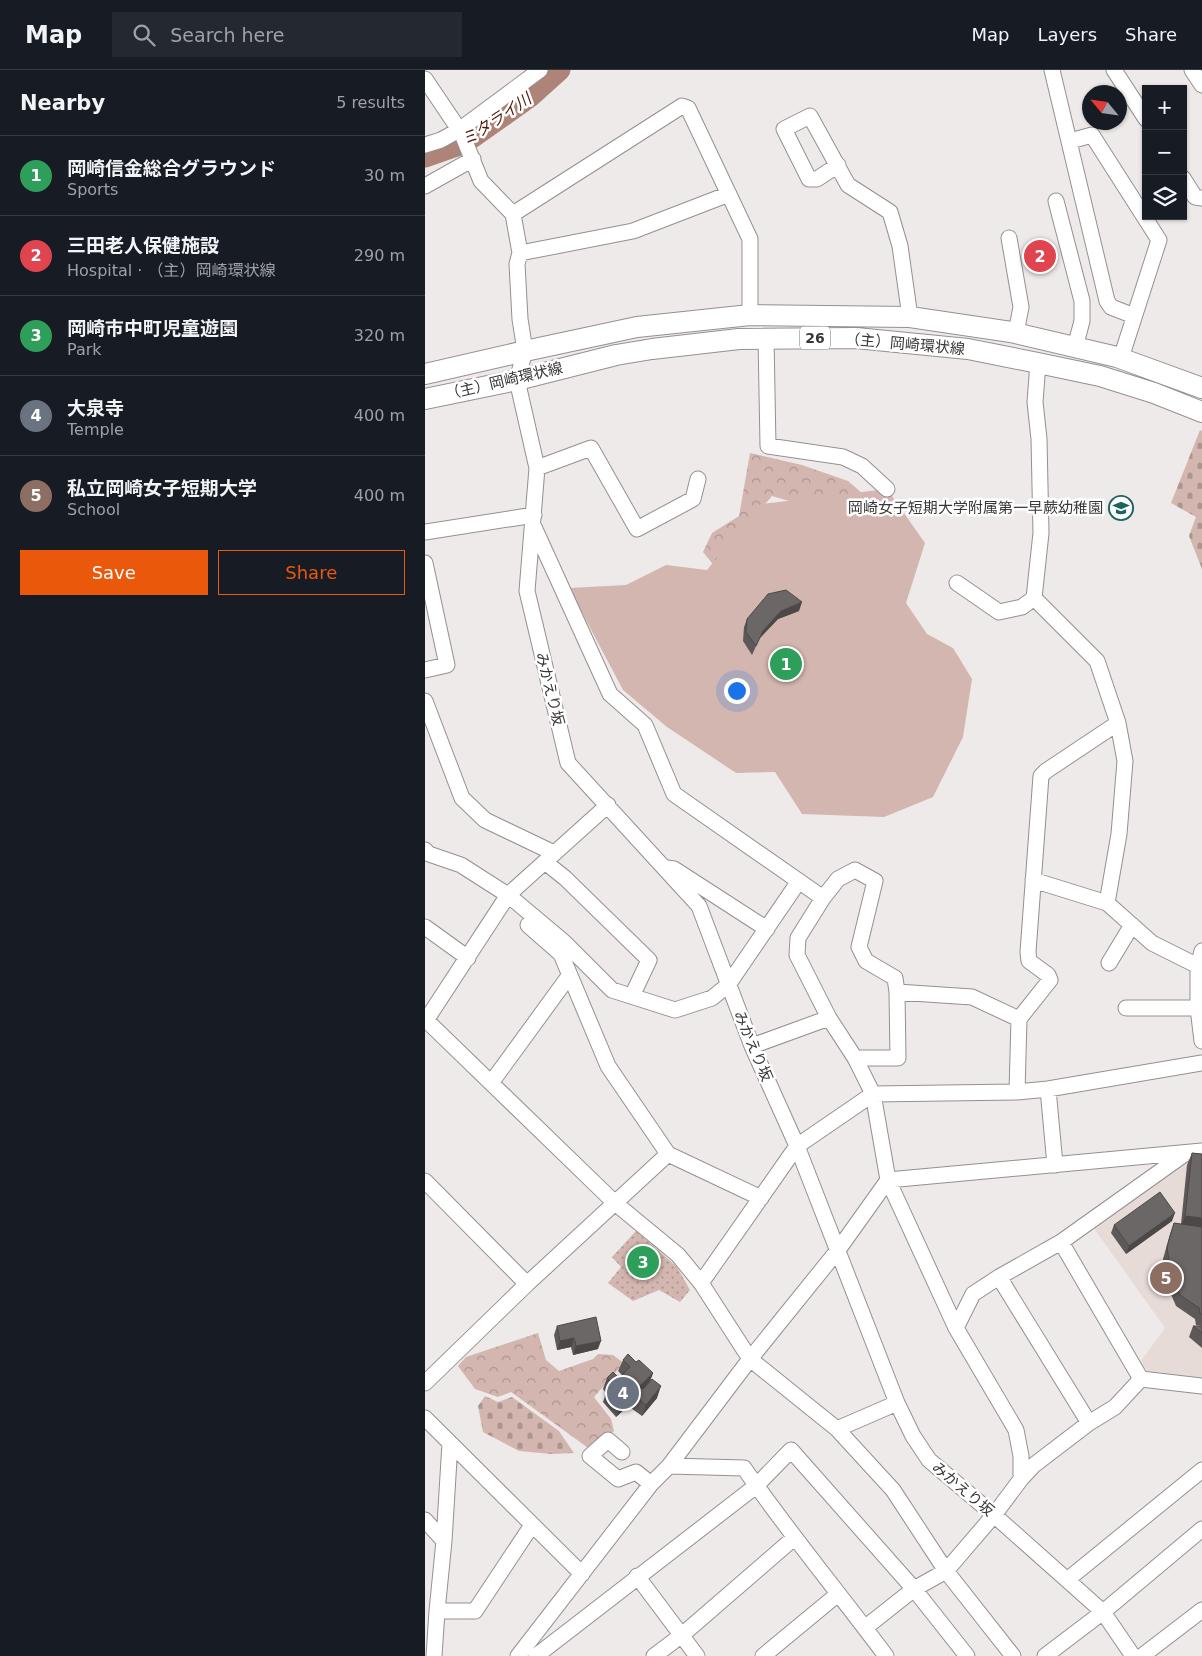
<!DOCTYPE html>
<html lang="en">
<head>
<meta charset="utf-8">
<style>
	:root { --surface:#171b24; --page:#242831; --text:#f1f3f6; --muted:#9ea1a6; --line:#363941; --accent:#ea580c }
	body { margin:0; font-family:"DejaVu Sans","Noto Sans JP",sans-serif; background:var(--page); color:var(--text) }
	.controls { position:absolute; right:15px; top:15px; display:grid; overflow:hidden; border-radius:0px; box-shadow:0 1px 4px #0004 }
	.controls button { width:45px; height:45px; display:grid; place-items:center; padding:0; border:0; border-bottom:1px solid var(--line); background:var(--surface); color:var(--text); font:25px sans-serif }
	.compass { position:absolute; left:657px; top:15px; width:45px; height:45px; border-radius:50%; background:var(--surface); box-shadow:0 1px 4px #0004; rotate:299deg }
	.you { position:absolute; left:311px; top:620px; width:18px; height:18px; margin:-12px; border:4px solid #fff; border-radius:50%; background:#1a73e8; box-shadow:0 0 0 8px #1a73e833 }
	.badge { display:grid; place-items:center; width:32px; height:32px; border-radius:50%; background:var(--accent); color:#fff; font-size:16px; font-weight:700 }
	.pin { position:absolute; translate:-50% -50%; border:2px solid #fff; box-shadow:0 1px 5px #0006 }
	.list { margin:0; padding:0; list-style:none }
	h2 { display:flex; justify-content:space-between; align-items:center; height:65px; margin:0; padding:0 20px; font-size:21px }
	h2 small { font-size:16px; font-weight:400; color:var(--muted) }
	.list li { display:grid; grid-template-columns:32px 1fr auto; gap:15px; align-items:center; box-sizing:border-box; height:80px; padding:0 20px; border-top:1px solid var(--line) }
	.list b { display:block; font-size:19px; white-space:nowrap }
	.list p { margin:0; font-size:16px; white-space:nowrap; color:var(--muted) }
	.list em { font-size:16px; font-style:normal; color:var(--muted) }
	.actions { display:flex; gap:10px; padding:15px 20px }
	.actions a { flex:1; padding:11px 0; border:1px solid var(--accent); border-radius:0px; text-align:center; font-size:18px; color:var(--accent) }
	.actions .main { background:var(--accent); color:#fff }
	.icon { flex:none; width:28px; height:28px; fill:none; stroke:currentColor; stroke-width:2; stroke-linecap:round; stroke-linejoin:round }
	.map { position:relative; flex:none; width:777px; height:1586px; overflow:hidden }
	header { display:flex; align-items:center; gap:30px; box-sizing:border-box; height:70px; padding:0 25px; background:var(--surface); border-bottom:1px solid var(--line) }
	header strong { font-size:24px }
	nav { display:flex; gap:28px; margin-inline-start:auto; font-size:18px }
	.search { width:350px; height:45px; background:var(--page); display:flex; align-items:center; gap:12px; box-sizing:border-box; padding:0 18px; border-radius:0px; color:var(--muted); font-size:19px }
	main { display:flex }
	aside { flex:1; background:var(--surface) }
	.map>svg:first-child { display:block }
	.built { fill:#e7dbd8 }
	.forest { fill:url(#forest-crowns) }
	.cemetery { fill:url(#cemetery-stones) }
	.park { fill:url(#park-dots) }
	.pitch { fill:#d3b6af }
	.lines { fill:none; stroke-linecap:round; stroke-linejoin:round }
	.river { stroke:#af8478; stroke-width:21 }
	.minor-casing { stroke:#95908f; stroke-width:17 }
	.major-casing { stroke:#95908f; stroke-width:22 }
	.minor { stroke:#fff; stroke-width:15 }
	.major { stroke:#fff; stroke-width:20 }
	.wall { fill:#5c5958 }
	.shaded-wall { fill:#4b4847 }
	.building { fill:#6b6766; stroke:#4b4847 }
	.labels { text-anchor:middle; stroke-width:5; stroke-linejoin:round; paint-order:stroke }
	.shield { fill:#fff; stroke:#747373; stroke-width:1 }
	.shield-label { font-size:14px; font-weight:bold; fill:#393737 }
	.street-label { font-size:15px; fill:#393737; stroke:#fff }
	.poi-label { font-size:15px; fill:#393737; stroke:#fff; text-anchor:end }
	.water-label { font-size:16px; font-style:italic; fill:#521b0d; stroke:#fff }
</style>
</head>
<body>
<header>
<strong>Map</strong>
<div class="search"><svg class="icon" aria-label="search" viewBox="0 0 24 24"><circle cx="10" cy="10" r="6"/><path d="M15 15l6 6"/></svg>Search here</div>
<nav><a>Map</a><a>Layers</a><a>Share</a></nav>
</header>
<main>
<aside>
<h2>Nearby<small>5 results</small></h2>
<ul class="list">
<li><span class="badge" style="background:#2e9e5b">1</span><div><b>岡崎信金総合グラウンド</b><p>Sports</p></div><em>30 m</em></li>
<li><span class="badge" style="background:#e0444e">2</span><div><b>三田老人保健施設</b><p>Hospital · （主）岡崎環状線</p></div><em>290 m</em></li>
<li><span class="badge" style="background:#2e9e5b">3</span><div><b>岡崎市中町児童遊園</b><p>Park</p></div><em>320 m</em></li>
<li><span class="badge" style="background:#6b7280">4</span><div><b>大泉寺</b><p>Temple</p></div><em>400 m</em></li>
<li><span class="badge" style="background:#8d6e63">5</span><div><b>私立岡崎女子短期大学</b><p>School</p></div><em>400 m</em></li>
</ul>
<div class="actions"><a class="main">Save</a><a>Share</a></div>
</aside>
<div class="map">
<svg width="777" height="1586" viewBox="0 0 777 1586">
	<defs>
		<pattern id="forest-crowns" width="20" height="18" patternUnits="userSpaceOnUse" patternTransform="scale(1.25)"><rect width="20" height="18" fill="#d3b6af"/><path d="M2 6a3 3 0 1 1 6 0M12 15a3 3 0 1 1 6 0" fill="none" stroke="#ac958f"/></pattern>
		<pattern id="cemetery-stones" width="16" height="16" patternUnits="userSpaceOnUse" patternTransform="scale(1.25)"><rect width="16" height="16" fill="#d3b6af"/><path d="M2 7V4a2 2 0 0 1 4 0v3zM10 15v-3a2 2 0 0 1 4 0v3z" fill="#ac958f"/></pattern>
		<pattern id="park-dots" width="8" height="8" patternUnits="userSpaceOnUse" patternTransform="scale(1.25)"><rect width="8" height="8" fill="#d3b6af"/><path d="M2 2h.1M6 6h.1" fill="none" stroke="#ac958f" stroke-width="1.8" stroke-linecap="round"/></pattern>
	</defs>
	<rect width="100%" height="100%" fill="#eeeae9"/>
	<path class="built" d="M777 1087V1310L724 1304 716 1291 740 1258 668 1157 763 1088Z"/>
	<path class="forest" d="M325 383 377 395 423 411 446 431 371 433 347 426 329 447 291 498 278 482 287 463 314 446Z
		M113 1263 121 1290 134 1301 168 1289 173 1284 188 1285 199 1293 169 1327 186 1349 189 1361 166 1380 86 1322 73 1327 50 1319 33 1296 41 1287Z"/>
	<path class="cemetery" d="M775 360 777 361V499L764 466 771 447 746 433Z
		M60 1326 73 1332 87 1327 134 1361 149 1383 127 1384 94 1381 58 1362 53 1336Z"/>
	<path class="park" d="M211 1161 252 1197 265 1220 255 1232 234 1220 208 1231 183 1213 196 1197 187 1187Z"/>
	<path class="pitch" d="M462 419 500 473 481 533 502 564 528 578 547 609 538 667 508 727 459 747 377 744 350 702 311 703 242 657 198 620 144 518 201 515 241 495 282 500 336 434Z"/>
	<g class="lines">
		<path class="river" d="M0 87 40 73 105 27 135 0"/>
		<defs>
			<path id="minor" d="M627 0 682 231 686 237 709 246
				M689 0 721 49
				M767 0 777 15
				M0 9 37 64 56 111 88 144 95 183 92 194 95 249 100 281 92 310 112 398 102 521 143 693 274 836 327 976 372 1076 472 1333 488 1366 504 1390 569 1445 678 1542 708 1586
				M645 71 667 65 734 170 696 288
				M0 75 16 70 34 60 115 0
				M413 95 392 109H384L359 59 385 46 423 115 465 142 475 176 485 247
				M758 108 770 127 777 128
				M0 116 48 89
				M631 131 657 231V251L650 277
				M88 144 257 36 263 38 325 169V245
				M584 168 596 237 591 263
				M95 183 208 161 304 124
				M341 268 343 376 418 387 437 396 462 419
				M613 293 610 332 614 369 616 463 609 528 672 591 693 653 700 691 694 764 682 833 727 873 773 896V938L777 971
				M112 398 166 378 212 459 268 429 273 409
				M109 457 185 624 220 655 249 724 398 828
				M0 462 109 445
				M0 493 22 595 0 600
				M532 513 574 542 597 537 609 528
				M0 631 37 728 60 750 129 783
				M0 780 4 784 36 795 83 825 139 872 187 920 250 940 287 928 303 915 374 811
				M120 792 140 808 224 890 207 926
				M242 798 249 799 342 859
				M608 810 682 833
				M103 855 136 884 183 996 243 1084 336 1128
				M0 857 43 888
				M777 881 773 896 777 897
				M684 893 707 855
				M472 922 547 927 594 949
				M701 938H773
				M0 949 190 1133 253 1185 276 1213 325 1289 412 1359 468 1420 521 1501 588 1586
				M0 952 83 825 183 735
				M327 976 404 948
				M430 988H473L472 922 470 908 441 891 434 877 450 811 430 800 413 809 398 828 373 868 372 885 404 948 430 988 448 1024 463 1110 531 1258 591 1360 596 1386V1409
				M66 1013 144 906
				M623 1019 630 1095
				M592 1022 594 949 625 910 623 905 604 891 603 882 616 706 621 701 693 653
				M0 1111 102 1214
				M636 1172 716 1309
				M574 1207 664 1353
				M276 1213 372 1076 448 1024 592 1022 623 1019 777 993
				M531 1258 548 1224 574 1207 636 1172 761 1083
				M716 1309 777 1316
				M0 1313 102 1214 243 1084
				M0 1348 157 1504
				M412 1359 472 1333
				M197 1382 183 1370 165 1386 193 1409 211 1402 226 1414
				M244 1396 319 1398C364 1463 414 1523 461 1586
				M0 1450 19 1471
				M212 1506 272 1586
				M642 1510 777 1400
				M12 1541H50L107 1455
				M441 1557 489 1519 521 1501 569 1445 596 1409 609 1395 664 1353 690 1337 716 1309
				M9 1586 12 1541 19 1471 25 1373
				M93 1586 226 1414 244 1396 325 1289 413 1180 463 1110 777 1081
				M111 1586 331 1416 366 1380 489 1519 542 1586
				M229 1586 257 1565 369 1468
				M338 1586 413 1524
				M620 1586 678 1542 777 1459
				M717 1586 777 1540"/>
			<path id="major" d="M0 304 100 281 212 257 325 245 485 247 586 262 692 287 777 318
				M0 329 92 310 191 285 227 279 314 269 431 268 543 279 613 293 675 306 729 323 777 342"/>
		</defs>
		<use href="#minor" class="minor-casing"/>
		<use href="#major" class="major-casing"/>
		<use href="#minor" class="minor"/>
		<use href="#major" class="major"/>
	</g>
	<path class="wall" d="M374 541 353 549 334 569 327 585 318 571 319 557 322 549Z
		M767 1083 777 1084V1278L764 1267 768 1256H777L771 1255 770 1249 751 1236 742 1215 738 1189 745 1164 749 1153 756 1154 762 1095Z
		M747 1151 701 1184 686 1163 689 1155Z
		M132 1256 173 1279 148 1285 146 1277 132 1280 129 1265Z
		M198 1290 211 1292 228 1303 225 1311 232 1328 217 1346 203 1336 191 1347 178 1332 181 1323 178 1319 182 1308H194L197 1305 193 1301Z"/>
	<path class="shaded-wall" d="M377 532 374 541 353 549 334 569 327 585 338 561 356 541Z
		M750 1143 747 1151 701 1184 704 1176Z
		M760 1146 777 1148V1160L756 1157Z
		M149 1268 146 1277 132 1280 135 1271Z
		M176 1271 173 1279 148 1285 151 1276Z
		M228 1303 224 1314 211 1327 214 1317Z
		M236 1316 232 1328 217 1346 221 1335Z
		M207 1324 203 1336 191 1347 196 1336Z"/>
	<path class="building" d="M361 520 377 532 356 541 338 561 331 576 321 562 322 549 343 524Z
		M767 1083 777 1084V1148L760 1146Z
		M735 1122 750 1143 704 1176 689 1155Z
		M749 1153 777 1157V1244H775L774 1238 755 1225 746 1204 742 1177Z
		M171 1247 176 1271 151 1276 149 1268 135 1271 132 1256Z
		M768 1256H777V1263Z
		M203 1284 211 1292 214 1290 228 1303 214 1317 218 1319 227 1309 236 1316 221 1335 207 1324 196 1336 182 1321 188 1314 182 1308 188 1302 194 1308 205 1297 198 1290Z"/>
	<defs>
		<symbol id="school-ring" viewBox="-11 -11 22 22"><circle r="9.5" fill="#fff" stroke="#1a655e" stroke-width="1.5"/><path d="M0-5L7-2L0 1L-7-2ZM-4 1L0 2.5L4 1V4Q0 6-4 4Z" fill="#1a655e"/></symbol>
	</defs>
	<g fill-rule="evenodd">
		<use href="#school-ring" x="682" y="424" width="28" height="28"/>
	</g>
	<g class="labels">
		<rect class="shield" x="375" y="256.5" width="30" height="23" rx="4"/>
		<g class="shield-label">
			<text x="390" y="273">26</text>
		</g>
		<g class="street-label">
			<text transform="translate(480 274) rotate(5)" y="5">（主）岡崎環状線</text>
			<text transform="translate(79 311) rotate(-13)" y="5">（主）岡崎環状線</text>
			<text transform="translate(125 619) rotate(76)" y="5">みかえり坂</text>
			<text transform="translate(328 976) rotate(67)" y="5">みかえり坂</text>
			<text transform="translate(538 1419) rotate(40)" y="5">みかえり坂</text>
		</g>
		<g class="poi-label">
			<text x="678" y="443">岡崎女子短期大学附属第一早蕨幼稚園</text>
		</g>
		<g class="water-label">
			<text transform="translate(71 49) rotate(-34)" y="6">ミタライ川</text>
		</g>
	</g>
</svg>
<div class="controls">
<button>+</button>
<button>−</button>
<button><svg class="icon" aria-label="layers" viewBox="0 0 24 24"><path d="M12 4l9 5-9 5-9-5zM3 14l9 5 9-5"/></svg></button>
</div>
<svg class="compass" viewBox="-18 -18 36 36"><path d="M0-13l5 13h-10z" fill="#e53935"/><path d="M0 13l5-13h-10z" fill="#9ea1a6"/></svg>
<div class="you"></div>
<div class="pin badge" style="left:361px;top:594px;background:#2e9e5b">1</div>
<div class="pin badge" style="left:615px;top:186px;background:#e0444e">2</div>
<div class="pin badge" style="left:218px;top:1192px;background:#2e9e5b">3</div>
<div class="pin badge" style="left:198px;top:1323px;background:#6b7280">4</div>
<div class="pin badge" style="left:741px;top:1208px;background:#8d6e63">5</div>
</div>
</main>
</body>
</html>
